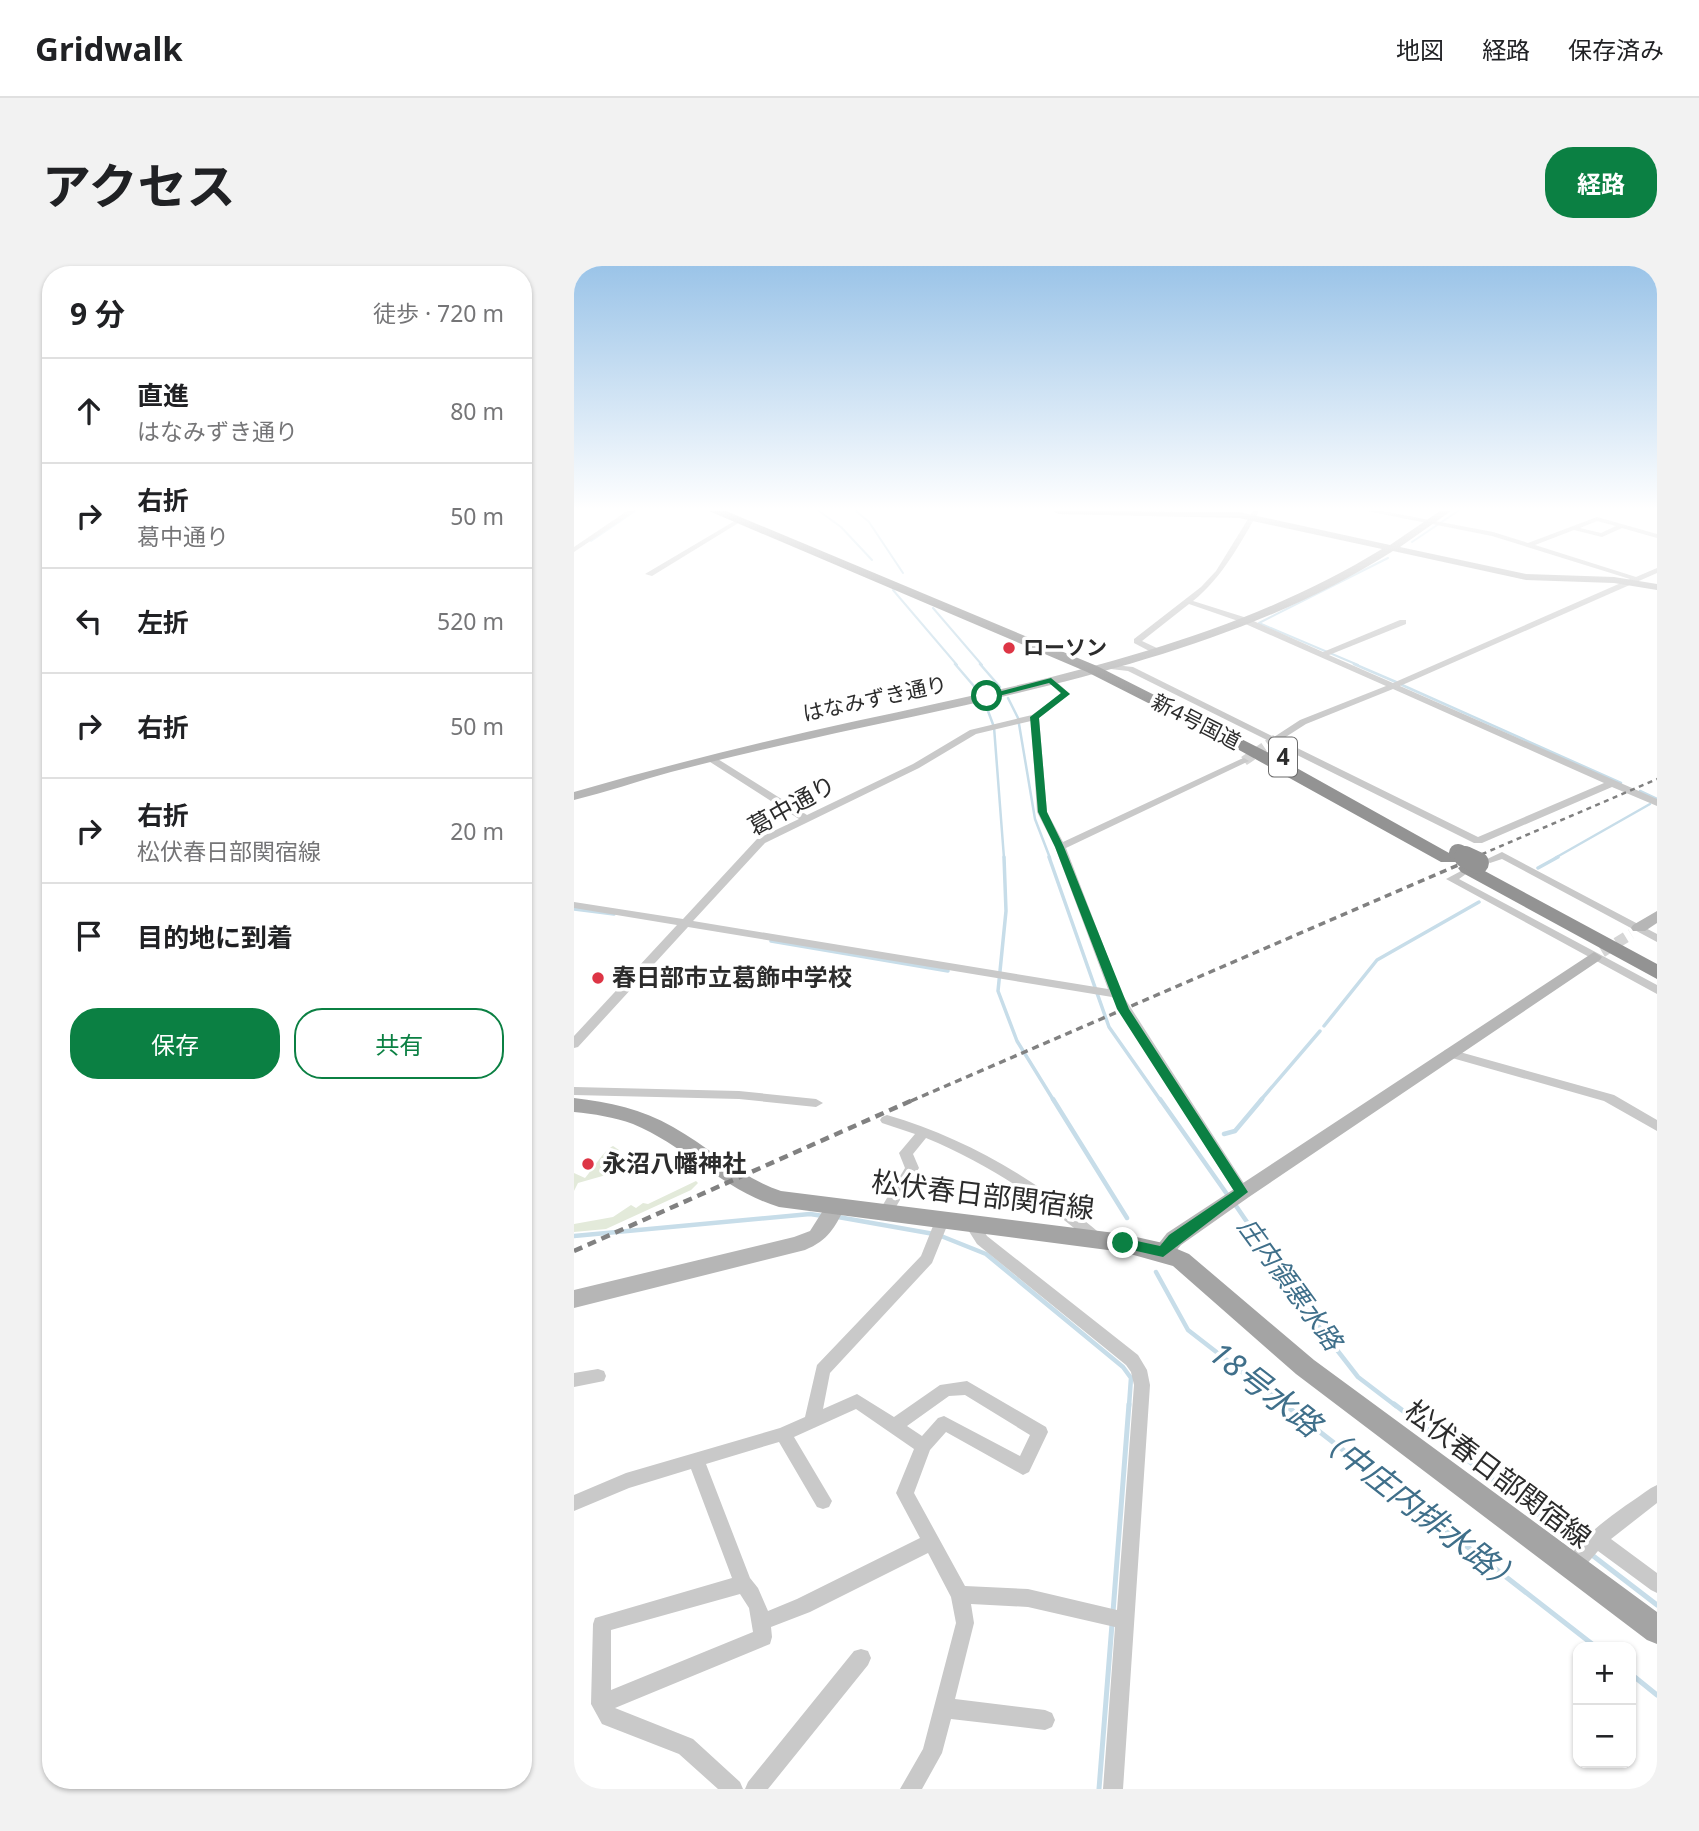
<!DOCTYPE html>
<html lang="ja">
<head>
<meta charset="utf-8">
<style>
	:root { --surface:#fff; --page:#f2f2f2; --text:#202124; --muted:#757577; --line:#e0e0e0; --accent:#0b8043 }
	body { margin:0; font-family:"Noto Sans","Noto Sans JP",sans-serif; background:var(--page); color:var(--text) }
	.controls { position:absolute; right:21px; bottom:21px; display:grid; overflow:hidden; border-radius:14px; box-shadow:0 2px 5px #0004 }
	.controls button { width:63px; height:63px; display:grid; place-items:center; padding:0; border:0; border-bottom:2px solid var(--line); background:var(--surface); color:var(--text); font:35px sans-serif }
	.stop { position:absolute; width:21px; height:21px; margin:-16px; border:5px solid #0b8043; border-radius:50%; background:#fff }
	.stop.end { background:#0b8043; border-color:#fff; box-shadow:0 2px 7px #0008 }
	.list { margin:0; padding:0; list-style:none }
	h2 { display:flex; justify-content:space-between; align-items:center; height:91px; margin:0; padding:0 28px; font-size:30px }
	h2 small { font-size:23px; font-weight:400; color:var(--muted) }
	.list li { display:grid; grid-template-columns:46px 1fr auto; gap:21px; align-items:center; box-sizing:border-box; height:105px; padding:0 28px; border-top:2px solid var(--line) }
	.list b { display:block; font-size:26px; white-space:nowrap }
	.list p { margin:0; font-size:23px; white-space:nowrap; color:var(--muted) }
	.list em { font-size:23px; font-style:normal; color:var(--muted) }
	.actions { display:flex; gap:14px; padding:21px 28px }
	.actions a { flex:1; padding:16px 0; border:2px solid var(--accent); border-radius:28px; text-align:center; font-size:24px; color:var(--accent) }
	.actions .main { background:var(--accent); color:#fff }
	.icon { flex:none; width:38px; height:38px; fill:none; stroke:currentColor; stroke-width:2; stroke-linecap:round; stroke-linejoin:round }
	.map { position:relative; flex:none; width:1083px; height:1523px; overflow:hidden; border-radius:28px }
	header { display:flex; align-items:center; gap:42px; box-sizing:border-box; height:98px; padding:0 35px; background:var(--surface); border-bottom:2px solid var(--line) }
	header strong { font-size:33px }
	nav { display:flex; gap:38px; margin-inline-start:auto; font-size:24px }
	.intro { display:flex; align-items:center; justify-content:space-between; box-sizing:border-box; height:168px; padding:0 42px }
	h1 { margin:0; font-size:49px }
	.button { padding:18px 32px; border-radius:28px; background:var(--accent); color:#fff; font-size:24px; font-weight:700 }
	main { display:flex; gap:42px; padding:0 42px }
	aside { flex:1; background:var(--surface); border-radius:28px; box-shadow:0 2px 5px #0004 }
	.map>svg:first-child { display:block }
	.green { fill:#e3eada }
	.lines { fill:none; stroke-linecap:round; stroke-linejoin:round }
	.stream-far4 { stroke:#c7dde9; stroke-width:2 }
	.stream-far3 { stroke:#c7dde9; stroke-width:2.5 }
	.stream-far2 { stroke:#c7dde9; stroke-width:3.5 }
	.stream-far1 { stroke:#c7dde9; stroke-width:4.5 }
	.stream { stroke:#c7dde9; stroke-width:5 }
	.street-tunnel-far1 { stroke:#d5d5d5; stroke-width:10; stroke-dasharray:10 4.5; stroke-linecap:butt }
	.street-tunnel { stroke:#d5d5d5; stroke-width:11; stroke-dasharray:11 6; stroke-linecap:butt }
	.street { fill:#c9c9c9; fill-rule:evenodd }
	.secondary { fill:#b6b6b6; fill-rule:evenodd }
	.primary { fill:#a4a4a4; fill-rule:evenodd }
	.highway { fill:#939393; fill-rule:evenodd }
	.rail-far2 { stroke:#818181; stroke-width:2.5; stroke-dasharray:5 4.5; stroke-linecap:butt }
	.rail-far1 { stroke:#818181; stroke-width:3.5; stroke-dasharray:7 5; stroke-linecap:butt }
	.rail { stroke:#818181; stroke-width:4.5; stroke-dasharray:9 6; stroke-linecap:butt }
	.highway-bridge-far1 { stroke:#939393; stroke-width:18 }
	.highway-bridge { stroke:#939393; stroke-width:22 }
	.route { fill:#0b8043 }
	.poi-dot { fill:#dd3545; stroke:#fff; stroke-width:2.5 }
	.labels { text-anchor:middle; stroke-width:7; stroke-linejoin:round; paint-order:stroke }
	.far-poi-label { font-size:21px; font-weight:bold; fill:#2c2c2c; stroke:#fff; text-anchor:start }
	.far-street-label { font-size:21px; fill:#2c2c2c; stroke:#fff }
	.shield { fill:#fff; stroke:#6b6b6b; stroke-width:2 }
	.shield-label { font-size:23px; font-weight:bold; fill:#2c2c2c }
	.street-label { font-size:24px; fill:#2c2c2c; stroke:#fff }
	.poi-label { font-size:24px; font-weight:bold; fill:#2c2c2c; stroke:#fff; text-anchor:start }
	.water-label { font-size:26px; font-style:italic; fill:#3f6f8a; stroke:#fff }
	.near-street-label { font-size:28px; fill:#2c2c2c; stroke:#fff }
	.near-water-label { font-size:32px; font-style:italic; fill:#3f6f8a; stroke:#fff }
</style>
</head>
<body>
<header>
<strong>Gridwalk</strong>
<nav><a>地図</a><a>経路</a><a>保存済み</a></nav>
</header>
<div class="intro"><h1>アクセス</h1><a class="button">経路</a></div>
<main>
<aside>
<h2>9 分<small>徒歩 · 720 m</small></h2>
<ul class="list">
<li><svg class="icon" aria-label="ahead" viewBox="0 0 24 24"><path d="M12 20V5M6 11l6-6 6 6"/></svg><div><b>直進</b><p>はなみずき通り</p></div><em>80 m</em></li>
<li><svg class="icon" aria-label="right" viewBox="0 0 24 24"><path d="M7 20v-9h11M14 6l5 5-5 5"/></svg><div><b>右折</b><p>葛中通り</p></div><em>50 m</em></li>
<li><svg class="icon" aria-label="left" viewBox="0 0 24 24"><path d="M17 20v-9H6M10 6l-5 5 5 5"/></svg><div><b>左折</b></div><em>520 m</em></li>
<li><svg class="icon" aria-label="right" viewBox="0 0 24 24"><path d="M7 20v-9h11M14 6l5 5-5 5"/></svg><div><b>右折</b></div><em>50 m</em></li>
<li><svg class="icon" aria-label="right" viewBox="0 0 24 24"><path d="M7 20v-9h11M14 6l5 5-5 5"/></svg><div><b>右折</b><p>松伏春日部関宿線</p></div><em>20 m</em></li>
<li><svg class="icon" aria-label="arrive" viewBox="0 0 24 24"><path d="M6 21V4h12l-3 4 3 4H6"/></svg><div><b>目的地に到着</b></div></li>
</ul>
<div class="actions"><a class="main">保存</a><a>共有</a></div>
</aside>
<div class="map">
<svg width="1083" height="1523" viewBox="0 0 1083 1523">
	<rect width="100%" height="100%" fill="#fff"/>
	<path class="green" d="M39 880 45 884 32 909 4 917 0 925V907L11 912C19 903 30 884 39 880Z
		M122 915 124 917 117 924 32 963 0 966V958L39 951 57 939 62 942 69 937 74 938Z"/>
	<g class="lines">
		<path class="stream-far4" d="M245 245 267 261 298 294
			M282 245 295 256 329 307
			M17 275 61 245
			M838 276 884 245
			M319 324 383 399
			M359 342 408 399
			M784 399 685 357 814 292"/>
		<path class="stream-far3" d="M381 398 405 426
			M406 398 426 421
			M780 398 822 416
			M828 419 1047 517
			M434 432 444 452 461 553 476 592
			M411 437 420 461 430 592
			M1066 525 1083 533
			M981 592 1076 538"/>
		<path class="stream-far2" d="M430 591 432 645 424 725 443 775 480 835
			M475 591 535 761 587 835
			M964 602 984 591
			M0 643 40 648
			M197 675 374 705
			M750 760 803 694 905 636
			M686 835 746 765"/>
		<path class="stream-far1" d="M479 833 553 952
			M586 833 655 931
			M650 868 661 865 688 833
			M660 937 742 1057 784 1111 822 1140
			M264 951 360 968
			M0 970 236 948 249 950
			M367 970 412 988 549 1101 557 1112 555 1140
			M582 1006 614 1064 712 1140"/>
		<path class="stream" d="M710 1138 1022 1381
			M820 1138 1006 1280
			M1018 1289 1083 1339
			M539 1346 555 1138
			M1057 1408 1083 1429
			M525 1523 538 1358"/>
		<path class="street-tunnel-far1" d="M670 495 702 473"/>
		<path class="street-tunnel" d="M1028 686 1057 668"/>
		<path class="street" d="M53 245H61L0 286V281Z
			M679 245H685C666 277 649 311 619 335L673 352 749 386 826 354H832V358L755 389 819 417 1056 313 918 270 793 245H808L919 266 954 277 1023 251 1083 268V272L1048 262 1028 271 1000 264 961 279 1062 311 1083 302V307L826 420 1083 533V540L1038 521 908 577H900L554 405 528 402 527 400 531 398 559 401 700 471 726 454 812 420 667 356 615 338 568 375 585 383V387H579L560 377V373L627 321 642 305ZM1023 255 1042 260 1027 267 1006 262ZM819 423 1030 517 904 571 707 474 732 458Z
			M164 253 167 255 166 256 78 310 71 308Z
			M477 411 496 428 465 452 473 546 489 576 667 493 670 492 675 495 492 582 548 728 673 922 675 926 673 930H663L538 731 114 661 4 781 0 782V770L103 659 0 642V636L109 653 183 573 225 553 133 494V490H139L233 549 339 498 396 464 458 449 487 428 473 414ZM457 455 463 546 481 581 534 723 119 655 191 577 345 502 402 468Z
			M928 586 1083 668V676L928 593 916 597 911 594Z
			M887 605 892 608 885 613 1083 719V728L872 613Z
			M875 783 1040 829 1083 854V865L1030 835 871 790 869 787 871 784Z
			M0 821 165 825 242 833 249 837 242 841 165 833 0 829Z
			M313 849C393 872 466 916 529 970L531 974 529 978 524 979 519 978C470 935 413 897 352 872L339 888 345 902 343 905 316 951 311 952 306 951 304 947 331 902 325 887 341 868 308 857 306 854 308 851Z
			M368 950 373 951 375 955 358 997 256 1107 249 1143 283 1128 320 1151 366 1119 393 1115 472 1161 474 1166 455 1206 449 1209 372 1166 356 1184 340 1227 391 1320 454 1323 543 1344 560 1119 557 1106 552 1099 403 978 391 959 393 955C404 952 408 962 413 970L564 1089 573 1104 576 1119 549 1523H529L541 1361 454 1341 397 1338 400 1357 381 1433 471 1444 478 1447 481 1454 478 1461 471 1464 377 1453 368 1487 348 1523H326L349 1483 382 1357 377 1331 354 1287 236 1346 197 1361 198 1371 196 1378 41 1442 119 1473 166 1516 169 1523H144L105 1488 28 1458 17 1438 19 1358 21 1352 158 1312 117 1203 55 1222 0 1245V1229L52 1207 206 1162 231 1151 243 1099 347 990 361 955 363 951ZM391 1129 456 1169 446 1190 370 1150 364 1152 348 1170 333 1160 375 1130ZM282 1143 340 1183 322 1227 346 1272 223 1333 194 1345 184 1322 176 1312 132 1198 205 1176 243 1241 249 1243 255 1241 258 1235 220 1171ZM166 1328 175 1342 179 1366 37 1424V1364Z
			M24 1103 30 1105 32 1110 30 1115 0 1121V1107Z
			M1083 1219V1237L1037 1273 1083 1307V1327L1077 1324 1024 1285 1005 1307 999 1310 993 1307 990 1301C1004 1269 1049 1242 1077 1222Z
			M287 1383 294 1385 297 1392 294 1399 194 1523H171L174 1516 280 1385Z"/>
		<path class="secondary" d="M479 245 665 246 816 279 866 245H877L826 281 952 308 1040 311 1083 318V324L1040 317 952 314 819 285C651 393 428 430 236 473 190 483 143 494 97 506 64 515 33 526 0 534V526C93 499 187 476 282 455 461 416 650 380 808 283L665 252 484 248Z
			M1083 645V657L1071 665H1059L1057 662 1059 659Z
			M1020 686 1028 691 1026 694 675 931 607 979 596 992 589 994 582 992 578 986 593 967Z
			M262 933 269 935 272 940C260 962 255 974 231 984L0 1042V1024L220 971 236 965 255 935Z"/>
		<path class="primary" d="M0 832C35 836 68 843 99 861 136 882 166 911 207 925L549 968 589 977 615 988 740 1094 1083 1346V1378L1073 1374 722 1108 599 1000 549 986 205 941C149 924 112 880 59 858 40 851 20 848 0 846Z"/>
		<path class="highway" d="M135 245H152L523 400 703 491 884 592 881 596H867L647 474 513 406Z
			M894 596 1083 698V713L887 606 884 602Z"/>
		<path class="rail-far2" d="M899 592 1083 513"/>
		<path class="rail-far1" d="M337 835 903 591"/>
		<path class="rail" d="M0 985 341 833"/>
		<path class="highway-bridge-far1" d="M884 587 895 592"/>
		<path class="highway-bridge" d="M891 591 904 597"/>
	</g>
	<linearGradient id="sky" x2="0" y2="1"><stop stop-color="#9bc4e8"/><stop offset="0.53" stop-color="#fff"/><stop offset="1" stop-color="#fff" stop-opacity="0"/></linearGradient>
	<rect width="1083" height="458" fill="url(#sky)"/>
	<path class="route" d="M477 412 496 428 465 452 473 546 490 581 555 743 674 926 589 991 549 982 542 977 549 972 586 980 595 969 660 925 543 743 481 581 464 546 456 451 487 427 475 417 413 433 409 430Z"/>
	<g class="poi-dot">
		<circle cx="435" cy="382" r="7"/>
		<circle cx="24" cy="712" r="7"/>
		<circle cx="14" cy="898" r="7"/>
	</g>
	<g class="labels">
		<g class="far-poi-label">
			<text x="449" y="389">ローソン</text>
		</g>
		<g class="far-street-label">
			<text transform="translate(301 433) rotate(-12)" y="7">はなみずき通り</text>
			<text transform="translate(622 456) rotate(27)" y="7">新4号国道</text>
		</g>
		<rect class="shield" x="695" y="471.5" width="28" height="39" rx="5"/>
		<g class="shield-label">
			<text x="709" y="499">4</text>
		</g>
		<g class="street-label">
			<text transform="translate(218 540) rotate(-29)" y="8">葛中通り</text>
		</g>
		<g class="poi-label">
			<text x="38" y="720">春日部市立葛飾中学校</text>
			<text x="28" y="906">永沼八幡神社</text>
		</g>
		<g class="water-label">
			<text transform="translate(716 1018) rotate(54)" y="9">庄内領悪水路</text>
		</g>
		<g class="near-street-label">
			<text transform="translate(409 929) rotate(7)" y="10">松伏春日部関宿線</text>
			<text transform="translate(924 1208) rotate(37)" y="10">松伏春日部関宿線</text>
		</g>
		<g class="near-water-label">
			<text transform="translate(792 1202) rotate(38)" y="11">18号水路（中庄内排水路）</text>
		</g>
	</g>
</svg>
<div class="controls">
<button>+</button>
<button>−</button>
</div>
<div class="stop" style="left:413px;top:430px"></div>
<div class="stop end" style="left:549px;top:977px"></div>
</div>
</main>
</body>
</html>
